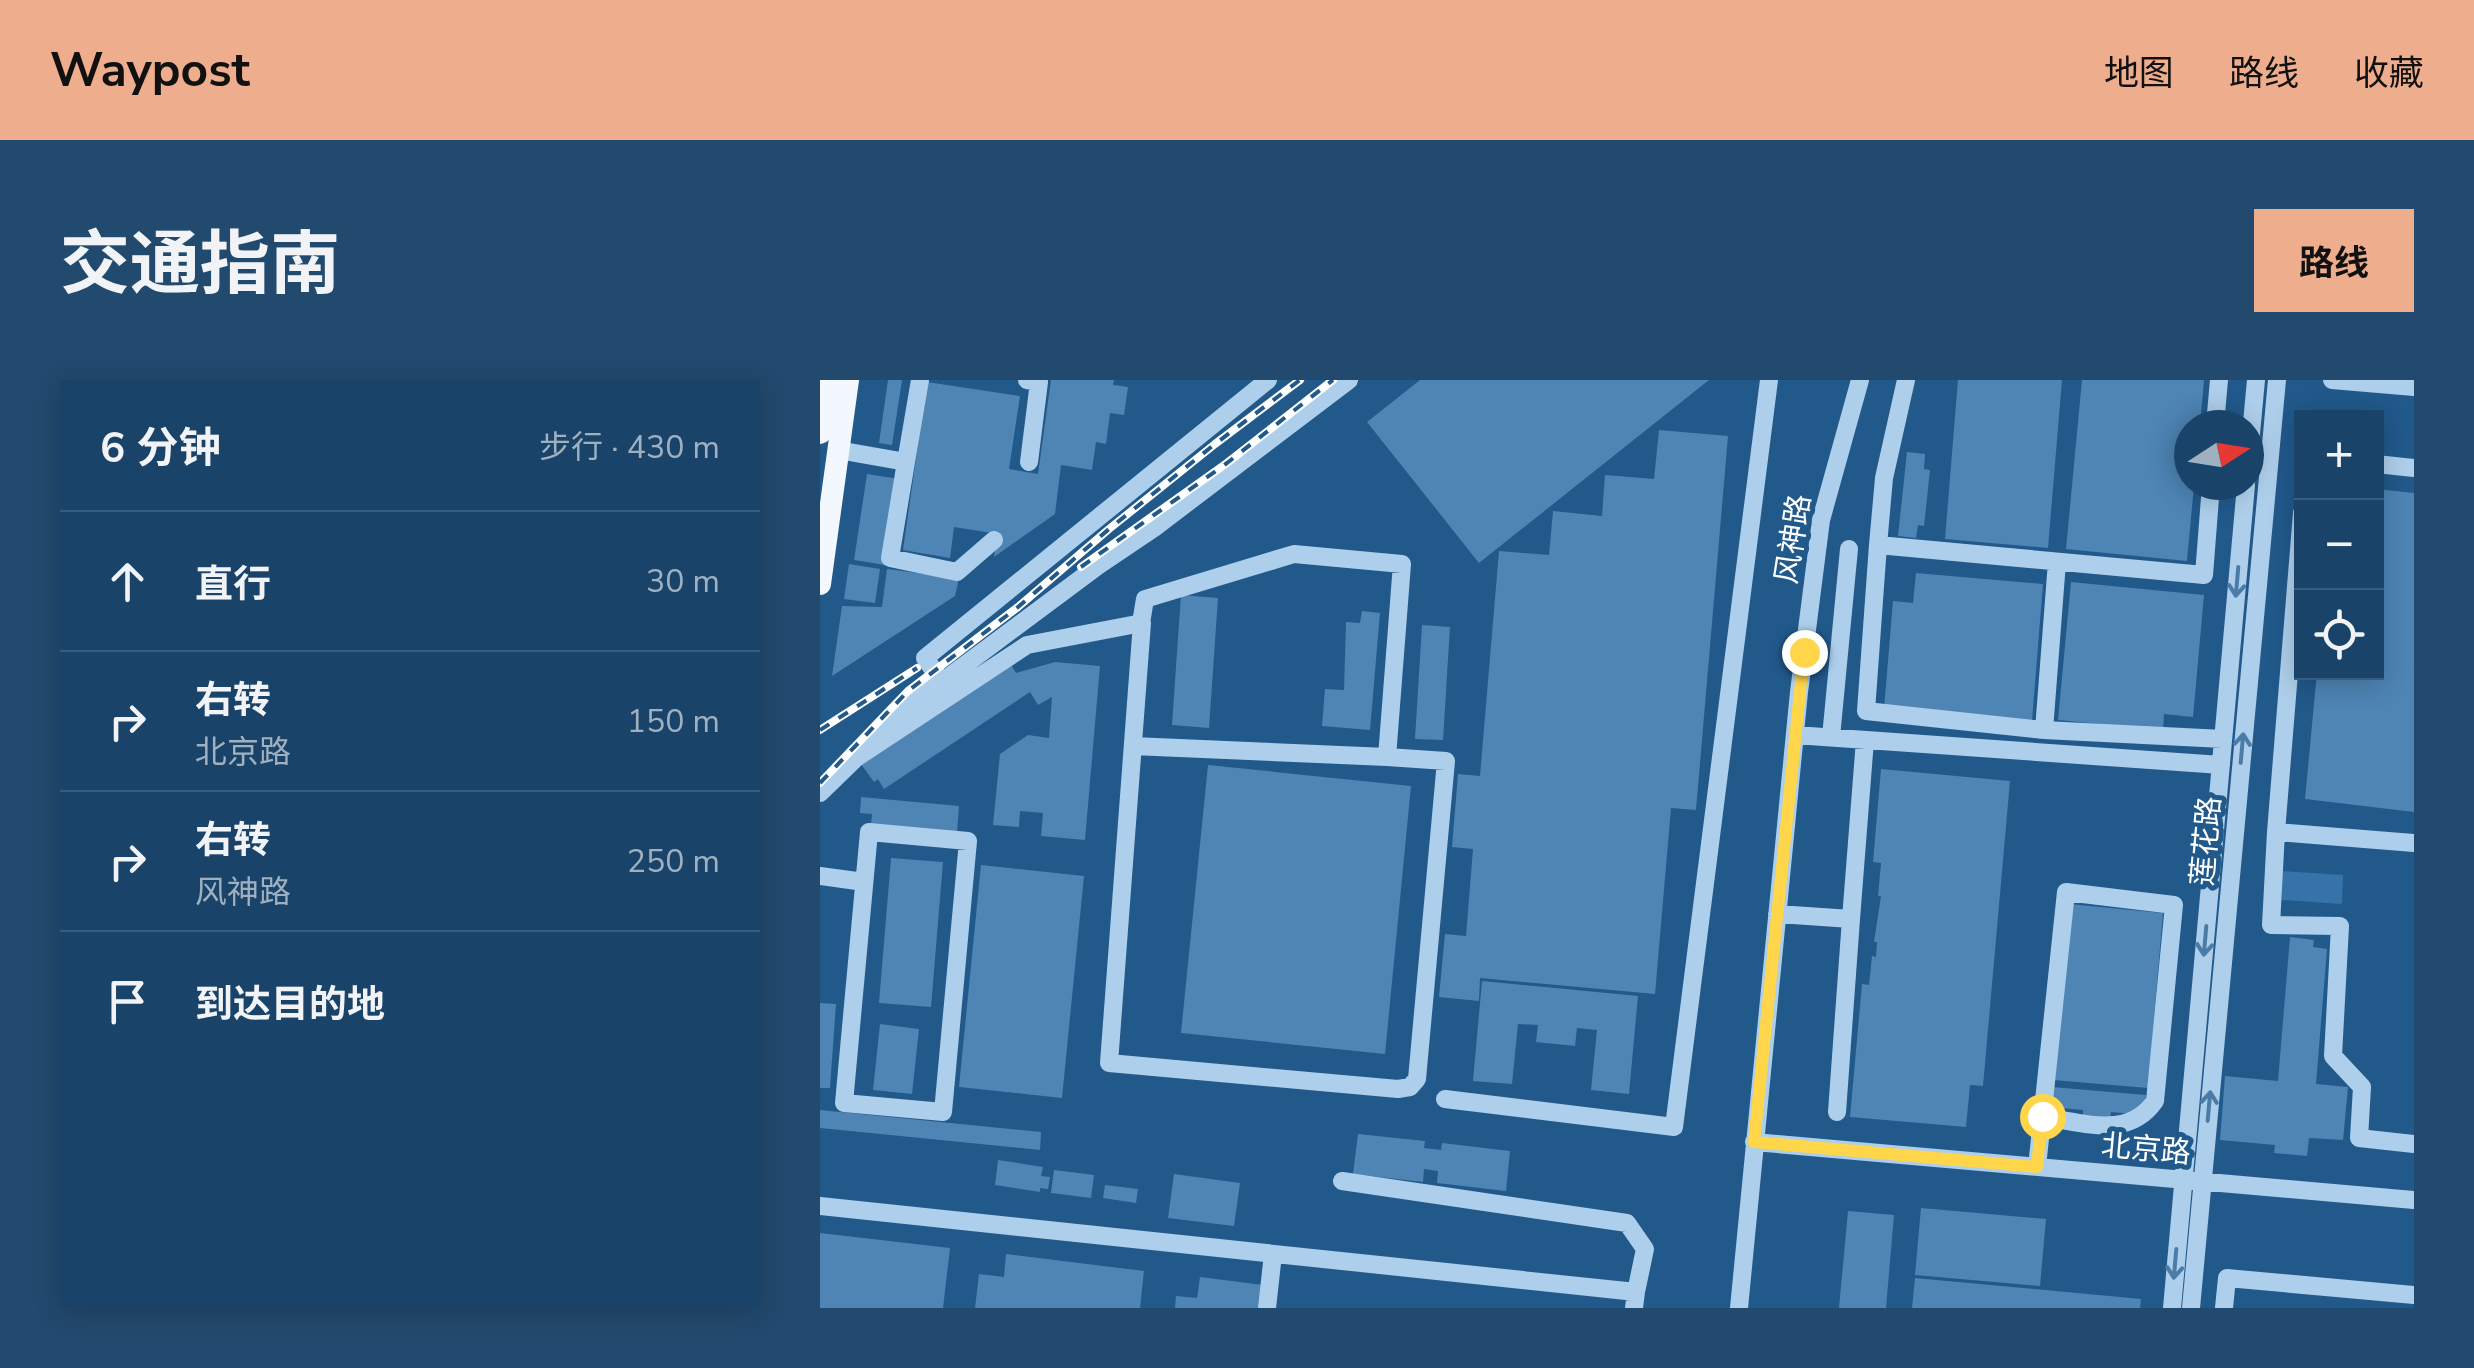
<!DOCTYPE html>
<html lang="zh">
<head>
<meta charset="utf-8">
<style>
	:root { --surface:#194368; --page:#224a6e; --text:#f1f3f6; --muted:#9fb0c0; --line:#375c7c; --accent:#eead8d }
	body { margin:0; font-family:"Nunito Sans","Noto Sans SC",sans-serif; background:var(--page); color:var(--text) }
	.controls { position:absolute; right:30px; top:30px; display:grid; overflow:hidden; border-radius:0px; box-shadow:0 5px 25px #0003 }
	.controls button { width:90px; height:90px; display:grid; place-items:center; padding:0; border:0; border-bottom:2px solid var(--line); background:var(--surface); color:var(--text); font:50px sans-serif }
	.compass { position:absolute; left:1354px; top:30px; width:90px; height:90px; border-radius:50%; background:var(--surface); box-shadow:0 5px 25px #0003; rotate:78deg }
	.stop { position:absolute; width:30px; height:30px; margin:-22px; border:8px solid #ffd54a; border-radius:50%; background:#fff }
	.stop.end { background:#ffd54a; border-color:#fff; box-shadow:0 2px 10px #0008 }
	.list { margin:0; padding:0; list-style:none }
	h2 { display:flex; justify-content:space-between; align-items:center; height:130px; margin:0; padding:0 40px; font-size:42px }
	h2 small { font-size:32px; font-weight:400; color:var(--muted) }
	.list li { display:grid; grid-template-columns:65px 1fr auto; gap:30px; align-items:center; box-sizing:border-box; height:140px; padding:0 40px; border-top:2px solid var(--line) }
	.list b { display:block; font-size:38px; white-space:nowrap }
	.list p { margin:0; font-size:32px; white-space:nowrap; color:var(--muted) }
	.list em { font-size:32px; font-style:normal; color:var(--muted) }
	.icon { flex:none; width:55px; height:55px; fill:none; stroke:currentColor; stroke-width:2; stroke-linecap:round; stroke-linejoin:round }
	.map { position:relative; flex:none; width:1594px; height:928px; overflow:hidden; border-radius:0px }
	header { display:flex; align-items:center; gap:60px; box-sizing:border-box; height:140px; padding:0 50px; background:var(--accent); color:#111 }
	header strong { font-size:48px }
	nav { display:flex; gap:55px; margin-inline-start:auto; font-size:35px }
	.intro { display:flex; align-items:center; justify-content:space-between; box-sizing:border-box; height:240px; padding:0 60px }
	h1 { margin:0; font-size:70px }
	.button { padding:25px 45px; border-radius:0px; background:var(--accent); color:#111; font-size:35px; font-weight:700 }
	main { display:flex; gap:60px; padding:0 60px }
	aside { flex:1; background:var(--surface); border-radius:0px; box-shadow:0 5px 25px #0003 }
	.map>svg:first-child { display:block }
	.green { fill:#3573a9 }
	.building { fill:#4e85b5 }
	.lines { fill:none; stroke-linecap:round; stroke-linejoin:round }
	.minor { stroke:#aecfeb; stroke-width:18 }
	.major { stroke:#f3f8fe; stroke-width:22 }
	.rail-casing { stroke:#fff; stroke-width:8 }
	.rail { stroke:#21598b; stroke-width:4; stroke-dasharray:11; stroke-linecap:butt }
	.oneway { stroke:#4b7ca8 }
	.route { stroke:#ffd54a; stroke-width:12 }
	.labels { text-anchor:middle; stroke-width:10; stroke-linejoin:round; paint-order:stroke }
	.street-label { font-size:30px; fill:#fff; stroke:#21598b }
</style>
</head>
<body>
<header>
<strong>Waypost</strong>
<nav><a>地图</a><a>路线</a><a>收藏</a></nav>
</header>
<div class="intro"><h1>交通指南</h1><a class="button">路线</a></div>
<main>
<aside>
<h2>6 分钟<small>步行 · 430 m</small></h2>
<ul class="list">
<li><svg class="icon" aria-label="ahead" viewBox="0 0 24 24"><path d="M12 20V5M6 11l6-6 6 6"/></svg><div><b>直行</b></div><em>30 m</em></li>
<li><svg class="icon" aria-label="right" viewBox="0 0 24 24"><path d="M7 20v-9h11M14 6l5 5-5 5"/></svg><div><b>右转</b><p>北京路</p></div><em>150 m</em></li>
<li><svg class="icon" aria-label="right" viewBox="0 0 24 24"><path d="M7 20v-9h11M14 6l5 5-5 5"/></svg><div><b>右转</b><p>风神路</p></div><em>250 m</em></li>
<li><svg class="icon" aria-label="arrive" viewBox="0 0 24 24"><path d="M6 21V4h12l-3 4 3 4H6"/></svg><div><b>到达目的地</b></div></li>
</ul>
</aside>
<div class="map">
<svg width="1594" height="928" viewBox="0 0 1594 928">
	<rect width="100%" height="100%" fill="#21598b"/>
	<path class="green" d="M1462 491 1523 495 1522 524 1461 520Z"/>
	<path class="building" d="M68 0H82L72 65 59 63Z
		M231 0H294L293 5 308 7 304 35 290 33 286 64 276 62 272 90 241 85 235 134 174 177 178 154 134 147 130 178 83 170 107 2 200 16 189 89 218 94Z
		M600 0H889L659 183 547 42Z
		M1138 0H1242L1228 168 1125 159Z
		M1262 0H1384L1380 45H1369V105H1374L1367 181 1246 169Z
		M839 50 908 56 876 430 851 428 835 614 660 598 659 621 619 617 625 554 646 556 653 469 632 467 638 394 660 396 679 171 729 175 733 131 782 136 785 95 834 99Z
		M1087 72 1105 74 1104 89 1110 90 1104 146 1098 145 1096 158 1078 156Z
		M47 94 79 99 65 185 34 180Z
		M1556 109 1594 113V432L1485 419 1497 292H1556Z
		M29 184 60 189 55 223 24 219Z
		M67 189 139 198 135 216 12 296 22 226 62 227Z
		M1096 193 1223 204 1212 341 1064 329 1073 221 1093 223Z
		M1251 202 1384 215 1373 337 1344 334 1343 350 1238 340Z
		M361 215 398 218 389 348 352 345Z
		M542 231 560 233 550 350 502 346 505 309 524 310 526 242 540 243Z
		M602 245 630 247 623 360 595 359Z
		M235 282 280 286 265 460 221 456 223 433 200 431 199 447 173 445 180 374 208 355 229 358 232 317 218 325 210 312 64 409 58 399 54 402 41 384 190 283 196 293Z
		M388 385 591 406 565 674 361 653Z
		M1061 389 1190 401 1163 706 1150 705 1146 747 1030 737 1042 604 1049 605 1052 576 1056 577 1057 562H1054L1061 516H1058L1061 483 1053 482Z
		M41 417 139 426 137 453 51 445 52 434 40 433Z
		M71 478 123 482 111 627 59 623Z
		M161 485 264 496 242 718 139 707Z
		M1249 524 1343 533 1328 708 1233 700Z
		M1470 557 1494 560 1493 567 1507 569 1496 704 1528 707 1523 760 1489 758 1487 776 1454 773 1455 765 1400 760 1405 696 1458 701Z
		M662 601 818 616 809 714 771 710 777 650 757 648 755 666 716 662 718 645 698 644 692 704 653 701Z
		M0 623 16 624 10 708H0Z
		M60 644 99 649 92 714 53 710Z
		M1232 707 1326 715 1324 735 1291 732 1290 739 1263 737V730L1230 727Z
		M0 730 221 752 220 770 0 748Z
		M538 754 605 761 604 768 621 770 622 763 690 771 686 811 617 803 618 791 604 789 603 802 533 794Z
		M178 780 223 787 221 796 230 797 228 809 220 808V812L175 805Z
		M234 790 274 795 271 818 231 813Z
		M354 794 420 803 414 846 348 838Z
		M285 805 318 809 316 823 283 818Z
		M1101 828 1226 839 1220 906 1095 895Z
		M1028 831 1074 835 1066 928H1019Z
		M0 853 130 868 123 928H0Z
		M186 874 324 891 320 928H155L159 894 184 897Z
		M380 897 443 905 440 928H355L356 916 377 918Z
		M1095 898 1321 919 1320 928H1092Z"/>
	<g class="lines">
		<path class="minor" d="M207 0 219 2 209 82
			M1086 0 1064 98 1058 165 1384 195 1391 105
			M1512 0 1594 7
			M1395 45 1399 0
			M18 70 86 82 70 178 137 192 174 160
			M1429 75 1436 0
			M86 82 100 0
			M1556 84 1594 88
			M1482 133 1456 452 1594 463
			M1058 165 1046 331 1224 350
			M1237 182 1224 350 1403 359
			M122 302 105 278 448 0
			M975 355 1401 385
			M1011 357 1029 169
			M51 360 75 332 122 302 279 185 334 148 529 0
			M313 366 567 377
			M0 413 36 378 207 265 322 243 289 683 578 709 590 707 597 699 626 381 567 377 582 184 474 174 325 219 321 243
			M49 452 148 461 123 732 24 723Z
			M1456 452 1451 545 1520 546 1513 676 1542 707 1539 758 1594 764
			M0 496 44 502
			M957 534 1031 539 1045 360
			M625 719 854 747 949 0
			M1017 732 1031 539
			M934 762 1594 820
			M1217 787 1246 512 1354 525 1335 721C1308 760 1263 742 1222 737
			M522 801 807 843 825 869 816 912
			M0 826 816 912 814 928
			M447 928 453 874
			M919 928 979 312 1001 140 1040 0
			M1352 928 1426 105
			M1371 928 1457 0
			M1404 928 1407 898 1594 915"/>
		<path class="major" d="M0 53 8 0
			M0 204 28 0"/>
		<defs>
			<path id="rail" d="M261 187 407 83 513 0
				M0 350 97 288
				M0 403 88 311 198 227 289 149 395 64 480 0"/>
		</defs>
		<use href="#rail" class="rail-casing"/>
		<use href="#rail" class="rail"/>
	</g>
	<defs><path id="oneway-shaft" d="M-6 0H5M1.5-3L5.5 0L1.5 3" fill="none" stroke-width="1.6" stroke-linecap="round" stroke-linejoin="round" transform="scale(2.5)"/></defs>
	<g class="oneway">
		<use href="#oneway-shaft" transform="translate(1417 202) rotate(95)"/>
		<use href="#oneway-shaft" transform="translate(1422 368) rotate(-85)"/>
		<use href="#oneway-shaft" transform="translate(1385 561) rotate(95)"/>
		<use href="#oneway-shaft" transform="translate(1389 726) rotate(-85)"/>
		<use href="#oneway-shaft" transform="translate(1355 884) rotate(95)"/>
	</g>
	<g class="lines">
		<path class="route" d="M984 272 934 762 1217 787 1222 736"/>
	</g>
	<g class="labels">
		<g class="street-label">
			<text transform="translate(973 159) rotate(-81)" y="10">风神路</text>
			<text transform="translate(1386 461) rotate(-85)" y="10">莲花路</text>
			<text transform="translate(1326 769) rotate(5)" y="10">北京路</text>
		</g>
	</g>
</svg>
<div class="controls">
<button>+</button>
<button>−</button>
<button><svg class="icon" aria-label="locate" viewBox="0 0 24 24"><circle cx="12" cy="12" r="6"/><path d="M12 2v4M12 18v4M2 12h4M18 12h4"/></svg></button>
</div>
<svg class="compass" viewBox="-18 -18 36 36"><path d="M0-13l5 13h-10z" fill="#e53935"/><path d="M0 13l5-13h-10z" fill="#9fb0c0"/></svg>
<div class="stop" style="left:1222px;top:736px"></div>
<div class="stop end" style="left:984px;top:272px"></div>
</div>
</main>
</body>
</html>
